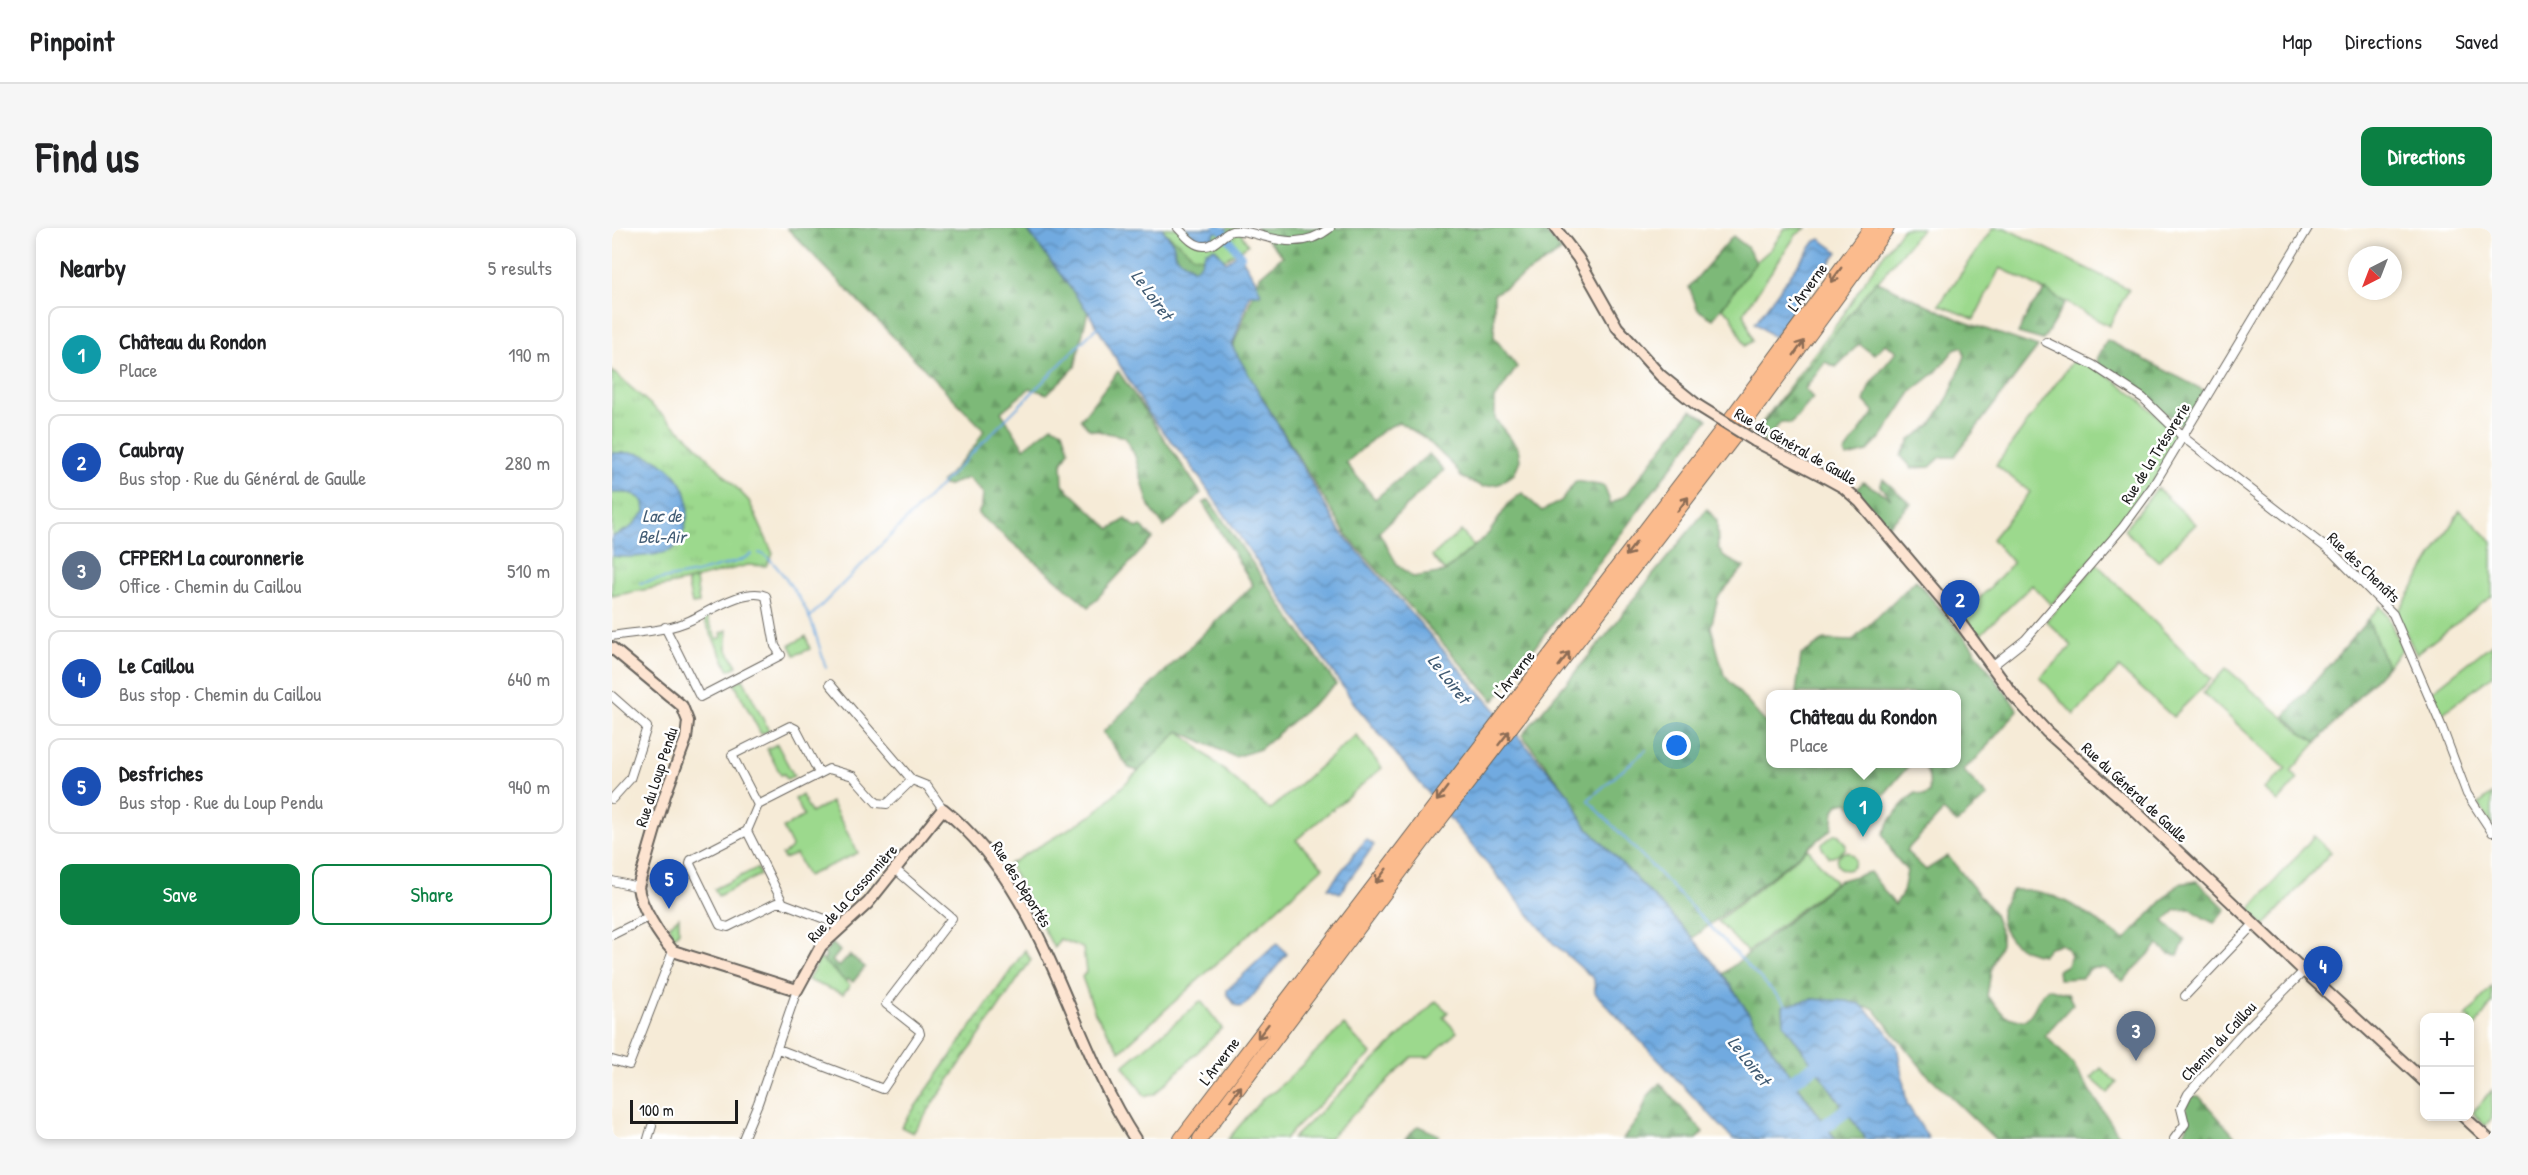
<!DOCTYPE html>
<html lang="en">
<head>
<meta charset="utf-8">
<style>
	:root { --surface:#fff; --page:#f6f6f6; --text:#202124; --muted:#757577; --line:#e0e0e0; --accent:#0b8043 }
	body { margin:0; font-family:"Patrick Hand",sans-serif; background:var(--page); color:var(--text) }
	.controls { position:absolute; right:18px; bottom:18px; display:grid; overflow:hidden; border-radius:12px; box-shadow:0 3px 9px #0003 }
	.controls button { width:54px; height:54px; display:grid; place-items:center; padding:0; border:0; border-bottom:2px solid var(--line); background:var(--surface); color:var(--text); font:30px sans-serif }
	.compass { position:absolute; left:1736px; top:18px; width:54px; height:54px; border-radius:50%; background:var(--surface); box-shadow:0 3px 9px #0003; rotate:222deg }
	.scale { position:absolute; left:18px; bottom:15px; width:108px; box-sizing:border-box; padding-left:6px; border:3px solid #1c1c1c; border-top:0; font-size:16px; line-height:21px; white-space:nowrap; color:#1c1c1c; -webkit-text-stroke:4px #fff; paint-order:stroke }
	.you { position:absolute; left:1065px; top:518px; width:21px; height:21px; margin:-15px; border:4px solid #fff; border-radius:50%; background:#1a73e8; box-shadow:0 0 0 9px #1a73e833 }
	.badge { display:grid; place-items:center; width:39px; height:39px; border-radius:50%; background:var(--accent); color:#fff; font-size:20px; font-weight:700 }
	.pin { position:absolute; translate:-50% -50px; filter:drop-shadow(0 2px 3px #0008) }
	.pin::after { content:''; position:absolute; top:32px; width:21px; height:18px; background:inherit; clip-path:polygon(0 0,100% 0,50% 100%) }
	.popup { position:absolute; left:1154px; top:462px; width:195px; height:78px; box-sizing:border-box; display:grid; place-content:center; border-radius:12px; background:var(--surface); filter:drop-shadow(0 2px 4px #0005); font-size:20px; white-space:nowrap; color:var(--muted) }
	.popup b { font-size:22px; color:var(--text) }
	.popup::after { content:''; position:absolute; left:50%; top:100%; margin-left:-12px; border:12px solid transparent; border-top-color:var(--surface) }
	.list { margin:0; padding:0; list-style:none }
	h2 { display:flex; justify-content:space-between; align-items:center; height:78px; margin:0; padding:0 24px; font-size:26px }
	h2 small { font-size:20px; font-weight:400; color:var(--muted) }
	.list li { display:grid; grid-template-columns:39px 1fr auto; gap:18px; align-items:center; box-sizing:border-box; height:96px; margin:0 12px 12px; padding:0 12px; border:2px solid var(--line); border-radius:12px }
	.list b { display:block; font-size:22px; white-space:nowrap }
	.list p { margin:0; font-size:20px; white-space:nowrap; color:var(--muted) }
	.list em { font-size:20px; font-style:normal; color:var(--muted) }
	.actions { display:flex; gap:12px; padding:18px 24px }
	.actions a { flex:1; padding:14px 0; border:2px solid var(--accent); border-radius:12px; text-align:center; font-size:21px; color:var(--accent) }
	.actions .main { background:var(--accent); color:#fff }
	.map { position:relative; flex:none; width:1880px; height:911px; overflow:hidden; border-radius:12px }
	header { display:flex; align-items:center; gap:36px; box-sizing:border-box; height:84px; padding:0 30px; background:var(--surface); border-bottom:2px solid var(--line) }
	header strong { font-size:28px }
	nav { display:flex; gap:33px; margin-inline-start:auto; font-size:21px }
	.intro { display:flex; align-items:center; justify-content:space-between; box-sizing:border-box; height:144px; padding:0 36px }
	h1 { margin:0; font-size:42px }
	.button { padding:15px 27px; border-radius:12px; background:var(--accent); color:#fff; font-size:21px; font-weight:700 }
	main { display:flex; gap:36px; padding:0 36px }
	aside { flex:1; background:var(--surface); border-radius:12px; box-shadow:0 3px 9px #0003 }
	.map>svg:first-child { display:block }
	.grass { fill:#9cd98d; stroke:#5c7a54; stroke-width:1.5 }
	.forest { fill:url(#forest-firs); stroke:#4c6a4a; stroke-width:1.5 }
	.park { fill:url(#park-tufts); stroke:#5c7a54; stroke-width:1.5 }
	.garden { fill:url(#garden-dots); stroke:#5c7a54; stroke-width:1.5 }
	.water { fill:url(#water-waves); stroke:#46637e; stroke-width:1.5 }
	.lines { fill:none; stroke-linecap:round; stroke-linejoin:round }
	.stream { stroke:#71aae0; stroke-width:2 }
	.canal { stroke:#71aae0; stroke-width:8 }
	.river { stroke:#71aae0; stroke-width:14 }
	.street-casing { stroke:#68645d; stroke-width:10 }
	.secondary-casing { stroke:#68645d; stroke-width:14 }
	.highway-casing { stroke:#68645d; stroke-width:16 }
	.street { stroke:#fff; stroke-width:8 }
	.secondary { stroke:#fde4d1; stroke-width:10 }
	.highway { stroke:#fbbb8d; stroke-width:14 }
	.secondary-bridge-casing { stroke:#68645d; stroke-width:14; stroke-linecap:butt }
	.secondary-bridge { stroke:#fde4d1; stroke-width:10 }
	.oneway { stroke:#8c6c54 }
	.labels { text-anchor:middle; stroke-width:5; stroke-linejoin:round; paint-order:stroke }
	.street-label { font-size:16px; fill:#1c1c1c; stroke:#fff }
	.water-label { font-size:18px; font-style:italic; fill:#425c74; stroke:#fff }
</style>
</head>
<body>
<header>
<strong>Pinpoint</strong>
<nav><a>Map</a><a>Directions</a><a>Saved</a></nav>
</header>
<div class="intro"><h1>Find us</h1><a class="button">Directions</a></div>
<main>
<aside>
<h2>Nearby<small>5 results</small></h2>
<ul class="list">
<li><span class="badge" style="background:#0f9aa8">1</span><div><b>Château du Rondon</b><p>Place</p></div><em>190 m</em></li>
<li><span class="badge" style="background:#1a4fb4">2</span><div><b>Caubray</b><p>Bus stop · Rue du Général de Gaulle</p></div><em>280 m</em></li>
<li><span class="badge" style="background:#5c6f8a">3</span><div><b>CFPERM La couronnerie</b><p>Office · Chemin du Caillou</p></div><em>510 m</em></li>
<li><span class="badge" style="background:#1a4fb4">4</span><div><b>Le Caillou</b><p>Bus stop · Chemin du Caillou</p></div><em>640 m</em></li>
<li><span class="badge" style="background:#1a4fb4">5</span><div><b>Desfriches</b><p>Bus stop · Rue du Loup Pendu</p></div><em>940 m</em></li>
</ul>
<div class="actions"><a class="main">Save</a><a>Share</a></div>
</aside>
<div class="map">
<svg width="1880" height="911" viewBox="0 0 1880 911">
	<defs>
		<pattern id="forest-firs" width="22" height="20" patternUnits="userSpaceOnUse" patternTransform="scale(1.5)"><rect width="22" height="20" fill="#7db978"/><path d="M5 1l3.5 6h-7zM16 11l3.5 6h-7z" fill="#6b9e67"/></pattern>
		<pattern id="park-tufts" width="24" height="20" patternUnits="userSpaceOnUse" patternTransform="scale(1.5)"><rect width="24" height="20" fill="#9cd98d"/><path d="M3 7l-1-3M5 7V3M7 7l1-3M15 17l-1-3M17 17v-4M19 17l1-3" fill="none" stroke="#86ba79"/></pattern>
		<pattern id="garden-dots" width="8" height="8" patternUnits="userSpaceOnUse" patternTransform="scale(1.5)"><rect width="8" height="8" fill="#9cd98d"/><path d="M2 2h.1M6 6h.1" fill="none" stroke="#86ba79" stroke-width="1.8" stroke-linecap="round"/></pattern>
		<pattern id="water-waves" width="16" height="10" patternUnits="userSpaceOnUse" patternTransform="scale(1.5)"><rect width="16" height="10" fill="#71aae0"/><path d="M0 5q4-4 8 0t8 0" fill="none" stroke="#5c8ab5"/></pattern>
	</defs>
	<rect width="100%" height="100%" fill="#fff"/>
	<filter id="ink" filterUnits="userSpaceOnUse"><feTurbulence type="fractalNoise" baseFrequency=".0167" numOctaves="2"/><feDisplacementMap in="SourceGraphic" scale="12" xChannelSelector="R" yChannelSelector="G"/><feConvolveMatrix kernelMatrix="1 2 1 2 8 2 1 2 1" color-interpolation-filters="sRGB"/></filter>
	<filter id="wash" filterUnits="userSpaceOnUse"><feTurbulence type="fractalNoise" baseFrequency=".008" numOctaves="4" result="noise"/><feDisplacementMap in="SourceGraphic" scale="24" xChannelSelector="R" yChannelSelector="G"/><feGaussianBlur stdDeviation="1.35" result="paint"/><feColorMatrix in="noise" values="0 0 0 0 0 0 0 0 0 0 0 0 0 0 0 0 0 1.4 0 .05"/><feComposite in="paint" operator="in"/></filter>
	<g filter="url(#wash)">
		<rect width="100%" height="100%" fill="#f6ebd7"/>
		<path class="grass" d="M1173 0H1194L1184 7 1132 84 1141 113 1133 118 1119 87 1110 80 1144 34 1159 21Z
			M1291 0H1310L1143 204 1230 89 1256 48Z
			M1381 0H1393L1517 61 1497 98C1460 79 1426 57 1388 40L1362 91 1327 77Z
			M1462 131C1502 145 1534 177 1564 205L1565 212C1536 272 1483 327 1439 377L1420 357 1366 409 1350 389 1401 335 1380 311 1418 264 1384 237Z
			M1545 260 1584 296 1546 333 1512 302Z
			M1848 282 1880 313V368L1804 426 1785 386Z
			M849 303 862 318 833 343 820 328Z
			M1485 336 1599 451 1561 489 1507 440 1462 487 1428 449 1460 418 1434 393Z
			M84 351 87 375 80 376 75 353Z
			M1768 378 1776 389 1790 421 1775 438 1756 392Z
			M94 388 105 411 110 409 109 405 115 402V421L125 438 117 442 91 390Z
			M194 408 198 421 183 427 178 417Z
			M1880 416V448L1827 488 1819 464Z
			M1614 440 1691 506 1705 514 1679 543 1686 551 1666 574 1652 561 1674 541 1591 465Z
			M131 451 157 503 149 506 122 455Z
			M567 503 658 582 744 507 770 540 684 612 711 639 508 823 483 785 470 749 474 744 471 720 448 711 442 720 397 636 482 586Z
			M165 516 182 548 175 551 172 546 169 547 155 521Z
			M1880 566V599L1867 576Z
			M190 567 199 585 219 574 246 625 195 648 184 626 172 631 170 627 179 621 180 618 171 600 192 588 183 571Z
			M1223 606 1227 607 1234 617 1233 621 1221 629H1217L1210 620V616Z
			M1702 608 1719 624 1652 698 1637 683Z
			M1196 621 1223 654 1135 724 1106 693Z
			M1225 633a9 9 0 1 1 18 0a9 9 0 1 1-18 0Z
			M145 640 148 647 106 668 102 661Z
			M67 689V703L60 712 58 697Z
			M208 730 238 757 231 766 196 752Z
			M1880 758V775L1858 805V790L1854 789Z
			M589 773 610 800 543 866 533 868 511 838Z
			M824 773 836 784 831 789 845 804 817 829H800L716 911H680Z
			M732 797 759 826 672 911H616L652 869 663 863Z
			M1489 840 1505 855 1496 865 1479 850Z
			M1880 862V890L1873 898 1861 884Z"/>
		<path class="forest" d="M175 0H414L476 83 463 139 435 166 418 160 389 184 412 220 440 198 451 203 457 222 450 236 451 257 498 301 514 291 525 300 529 298 541 310 477 379 366 286 370 277 371 265 356 250 334 258 329 255 363 218 372 202Z
			M556 0 594 23 589 35 583 41 564 28Z
			M644 0H930L950 23 882 66V109L905 139 883 171V191L906 220 908 232 902 246 887 256 871 259 849 249 843 239 813 210 787 194 771 202 734 235 763 271 817 226 832 242 767 304 785 336 801 349 833 344 877 305 897 275 910 265 930 283 949 273 964 253 992 258 999 276 1014 267 1079 182 1096 191 882 473 735 308 620 121 648 48 671 28Z
			M1121 8 1135 19 1144 34 1101 91 1086 82 1077 59Z
			M1264 53 1350 93 1426 119 1342 229H1329L1318 239 1300 240 1289 228 1299 211 1319 197 1337 168 1353 128 1350 119 1344 120 1324 144 1300 163 1270 208 1255 224 1235 229 1232 225 1262 184 1252 173 1258 156 1285 123 1273 116 1262 127 1247 116 1224 139 1213 134 1193 161 1201 170 1179 196 1169 194 1153 214 1143 206Z
			M1434 62 1453 75 1431 112 1406 105 1418 81Z
			M1495 112 1595 164 1571 200 1522 159 1486 136 1485 131Z
			M506 143 589 265 579 276 552 299 537 278 523 228 513 209 477 201 469 191Z
			M1271 251 1299 276 1276 298 1244 262 1251 254 1279 270 1268 258Z
			M597 272 724 456 648 521 623 529 567 503 526 543 517 540 491 504 641 357 591 275Z
			M1095 281 1105 293 1106 320 1112 329 1132 339 1106 369 1099 399 1112 447 1158 500V536H1304H1298L1264 576 1251 584 1244 582 1235 574 1226 576 1222 583 1220 601 1081 710 973 597 957 567 910 507 997 404 1027 364Z
			M1304 352 1359 417 1406 482 1365 530 1351 542 1375 568 1345 595 1331 583 1294 623 1314 642 1336 628 1381 684 1389 705V716L1380 738 1375 768 1393 788 1411 793C1426 783 1423 770 1436 760L1456 766 1461 776 1433 807 1460 835 1506 906 1512 911H1383L1313 844 1261 780 1200 771 1171 778 1172 796 1254 911H1224L1160 821 1111 746 1226 653 1258 644 1283 677 1291 664 1295 643 1281 626 1271 606C1278 591 1290 574 1304 565L1312 568 1317 565C1318 552 1318 545 1310 536H1344V466L1184 465 1189 427 1212 412 1240 413Z
			M1756 392 1775 438 1705 514 1691 506 1673 488Z
			M1585 653 1614 681 1602 695 1592 690 1579 681 1564 682 1552 693 1573 713 1566 727 1557 726 1546 717 1511 753 1492 740H1479L1470 750 1447 751 1446 742 1455 737 1459 727 1455 720 1448 716 1437 719 1430 727C1396 722 1374 690 1401 662 1446 659 1478 689 1513 712L1566 656Z
			M220 715 228 723 220 733 227 739 238 727 253 739 241 754 236 751 233 753 211 733 214 729 212 726Z
			M1048 855 1091 904 1085 911H1011L1029 887 1035 869Z
			M1580 868H1587L1625 911H1605L1600 906 1596 911H1574L1571 907 1575 899 1574 875Z
			M806 898 827 907 824 911H793Z"/>
		<path class="park" d="M548 0H626L636 17 612 32 582 28Z
			M0 143 77 210 137 273 161 326 154 338 136 337 67 355 0 368Z"/>
		<path class="garden" d="M413 722 419 732 301 905 289 899Z"/>
		<path class="water" d="M414 0H550L561 15 564 28 582 41 589 35 594 23 603 20 614 34 627 25 644 53 649 66H638L620 118 728 303 958 568 973 597 1081 710 1111 746 1160 821 1223 911H1121L983 765 982 751 941 715 744 478 578 236 537 186 476 84Z
			M573 0H614L615 2 609 6 604 3 600 12 596 14 583 9Z
			M1208 11 1226 24 1162 109 1143 95 1203 13Z
			M0 225C9 225 19 224 28 226 57 233 81 258 75 289 73 300 71 310 63 319 53 329 14 330 0 328V309L18 300 33 284 32 274C22 264 15 264 0 265Z
			M754 611 762 617 728 665 716 660Z
			M665 715 675 726 635 775 629 779 623 777 615 766V762Z
			M1200 771 1234 773 1248 776 1265 792 1285 817 1295 876 1317 911H1254L1172 796 1171 778Z"/>
		<g class="lines">
			<path class="stream" d="M147 325C160 326 190 373 196 386 204 403 208 422 214 440
				M28 355 84 345 127 333 140 326
				M197 390 485 99
				M1034 522 976 572 1174 777"/>
			<path class="canal" d="M606 0 610 2 629 28"/>
			<path class="river" d="M1168 861 1211 833 1215 838
				M1195 911 1247 873"/>
		</g>
	</g>
	<g filter="url(#ink)">
		<g class="lines">
			<defs>
				<path id="street" d="M566 0C573 7 581 18 592 18 603 19 610 6 620 3 627 2 636 4 643 6 670 14 694 19 718 0
					M1434 114 1481 137 1531 170 1571 209 1721 325 1781 386 1829 497 1855 566 1880 604
					M0 408C25 404 56 403 79 392 98 383 133 359 154 368L163 418 169 427 88 469 53 399
					M1380 438 1413 412 1511 299 1541 258 1696 0
					M218 456 300 552 315 558 331 581
					M0 468 35 499 18 551 0 571
					M146 577 120 527 178 498 184 501 207 545
					M135 603 79 632 78 636 108 697 116 699 164 675H171
					M0 653 26 659
					M227 702 218 693 171 675 135 603 146 577 217 541 241 548 265 575 275 576 300 552
					M0 707 38 688
					M1573 768 1642 696
					M166 821 271 861 308 806 307 802 274 776 340 690 284 642
					M0 832 17 837 61 723
					M36 911 40 898
					M131 911 146 875 185 762
					M1562 911 1573 896 1569 880 1576 866 1627 808 1692 743"/>
				<path id="secondary" d="M943 0 966 30 1005 99 1048 147 1085 177
					M1143 213 1211 248 1231 259 1248 274 1335 377 1401 467 1435 504 1520 580 1692 743 1812 853
					M0 420 70 478 76 493 74 511 53 567 26 659C28 678 48 709 61 723L185 762 209 718 256 675 331 581C434 663 454 805 523 911
					M1851 888 1876 911"/>
				<path id="highway" d="M569 911 1123 185 1259 0
					M588 911 815 608 1134 193 1275 0"/>
			</defs>
			<use href="#street" class="street-casing"/>
			<use href="#secondary" class="secondary-casing"/>
			<use href="#highway" class="highway-casing"/>
			<use href="#street" class="street"/>
			<use href="#secondary" class="secondary"/>
			<use href="#highway" class="highway"/>
			<defs>
				<path id="secondary-bridge" d="M1085 177 1143 213"/>
			</defs>
			<use href="#secondary-bridge" class="secondary-bridge-casing"/>
			<use href="#secondary-bridge" class="secondary-bridge"/>
		</g>
		<defs><path id="oneway-shaft" d="M-6 0H5M1.5-3L5.5 0L1.5 3" fill="none" stroke-width="1.6" stroke-linecap="round" stroke-linejoin="round" transform="scale(1.5)"/></defs>
		<g class="oneway">
			<use href="#oneway-shaft" transform="translate(1224 47) rotate(126)"/>
			<use href="#oneway-shaft" transform="translate(1187 120) rotate(-54)"/>
			<use href="#oneway-shaft" transform="translate(1071 276) rotate(-53)"/>
			<use href="#oneway-shaft" transform="translate(1019 321) rotate(127)"/>
			<use href="#oneway-shaft" transform="translate(952 431) rotate(-53)"/>
			<use href="#oneway-shaft" transform="translate(892 510) rotate(-52)"/>
			<use href="#oneway-shaft" transform="translate(830 566) rotate(127)"/>
			<use href="#oneway-shaft" transform="translate(769 648) rotate(127)"/>
			<use href="#oneway-shaft" transform="translate(651 803) rotate(128)"/>
			<use href="#oneway-shaft" transform="translate(624 865) rotate(-53)"/>
		</g>
	</g>
	<g class="labels">
		<g class="street-label">
			<text transform="translate(1195 59) rotate(-54)" y="6">L'Arverne</text>
			<text transform="translate(1184 218) rotate(30)" y="6">Rue du Général de Gaulle</text>
			<text transform="translate(1543 225) rotate(-58)" y="6">Rue de la Trésorerie</text>
			<text transform="translate(1752 339) rotate(44)" y="6">Rue des Chenâts</text>
			<text transform="translate(902 446) rotate(-52)" y="6">L'Arverne</text>
			<text transform="translate(44 549) rotate(-72)" y="6">Rue du Loup Pendu</text>
			<text transform="translate(1523 564) rotate(43)" y="6">Rue du Général de Gaulle</text>
			<text transform="translate(410 656) rotate(58)" y="6">Rue des Déportés</text>
			<text transform="translate(240 665) rotate(-48)" y="6">Rue de la Cossonnière</text>
			<text transform="translate(1606 813) rotate(-47)" y="6">Chemin du Caillou</text>
			<text transform="translate(607 833) rotate(-53)" y="6">L'Arverne</text>
		</g>
		<g class="water-label">
			<text transform="translate(540 67) rotate(54)" y="6">Le Loiret</text>
			<text x="50" y="294">Lac de<tspan x="50" dy="21">Bel-Air</tspan></text>
			<text transform="translate(837 451) rotate(52)" y="6">Le Loiret</text>
			<text transform="translate(1137 833) rotate(52)" y="6">Le Loiret</text>
		</g>
	</g>
</svg>
<div class="controls">
<button>+</button>
<button>−</button>
</div>
<svg class="compass" viewBox="-18 -18 36 36"><path d="M0-13l5 13h-10z" fill="#e53935"/><path d="M0 13l5-13h-10z" fill="#757577"/></svg>
<div class="scale">100 m</div>
<div class="you"></div>
<div class="pin badge" style="left:1251px;top:609px;background:#0f9aa8">1</div>
<div class="popup"><b>Château du Rondon</b>Place</div>
<div class="pin badge" style="left:1348px;top:402px;background:#1a4fb4">2</div>
<div class="pin badge" style="left:1524px;top:833px;background:#5c6f8a">3</div>
<div class="pin badge" style="left:1711px;top:768px;background:#1a4fb4">4</div>
<div class="pin badge" style="left:57px;top:681px;background:#1a4fb4">5</div>
</div>
</main>
</body>
</html>
